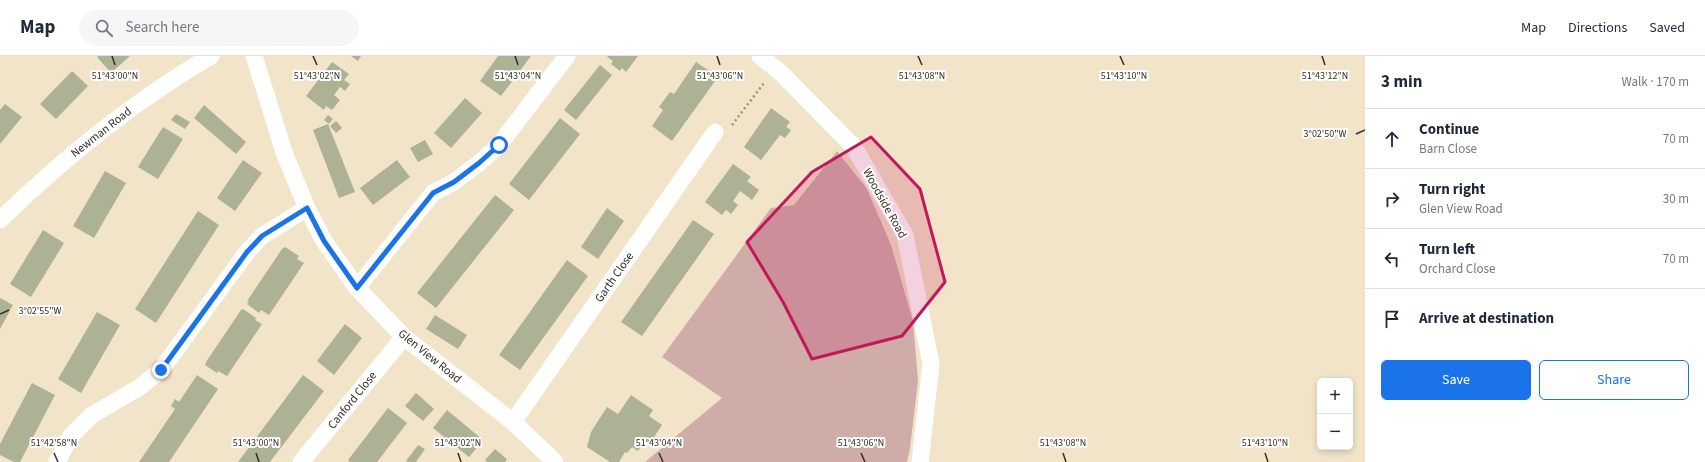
<!DOCTYPE html>
<html lang="en">
<head>
<meta charset="utf-8">
<style>
	:root { --surface:#fff; --page:#f6f6f7; --text:#1f2937; --muted:#747a83; --line:#e0e1e3; --accent:#1a73e8 }
	body { margin:0; font-family:"Source Sans 3",sans-serif; background:var(--page); color:var(--text) }
	.controls { position:absolute; right:12px; bottom:12px; display:grid; overflow:hidden; border-radius:6px; box-shadow:0 2px 6px #0003 }
	.controls button { width:36px; height:36px; display:grid; place-items:center; padding:0; border:0; border-bottom:1px solid var(--line); background:var(--surface); color:var(--text); font:20px sans-serif }
	.stop { position:absolute; width:12px; height:12px; margin:-9px; border:3px solid #1a73e8; border-radius:50%; background:#fff }
	.stop.end { background:#1a73e8; border-color:#fff; box-shadow:0 1px 4px #0008 }
	.list { margin:0; padding:0; list-style:none }
	h2 { display:flex; justify-content:space-between; align-items:center; height:52px; margin:0; padding:0 16px; font-size:17px }
	h2 small { font-size:13px; font-weight:400; color:var(--muted) }
	.list li { display:grid; grid-template-columns:26px 1fr auto; gap:12px; align-items:center; box-sizing:border-box; height:60px; padding:0 16px; border-top:1px solid var(--line) }
	.list b { display:block; font-size:15px; white-space:nowrap }
	.list p { margin:0; font-size:13px; white-space:nowrap; color:var(--muted) }
	.list em { font-size:13px; font-style:normal; color:var(--muted) }
	.actions { display:flex; gap:8px; padding:12px 16px }
	.actions a { flex:1; padding:9px 0; border:1px solid var(--accent); border-radius:6px; text-align:center; font-size:14px; color:var(--accent) }
	.actions .main { background:var(--accent); color:#fff }
	.icon { flex:none; width:22px; height:22px; fill:none; stroke:currentColor; stroke-width:2; stroke-linecap:round; stroke-linejoin:round }
	.map { position:relative; flex:none; width:1365px; height:406px; overflow:hidden }
	header { display:flex; align-items:center; gap:24px; box-sizing:border-box; height:56px; padding:0 20px; background:var(--surface); border-bottom:1px solid var(--line) }
	header strong { font-size:19px }
	nav { display:flex; gap:22px; margin-inline-start:auto; font-size:14px }
	.search { width:280px; height:36px; background:var(--page); display:flex; align-items:center; gap:10px; box-sizing:border-box; padding:0 14px; border-radius:22px; color:var(--muted); font-size:15px }
	main { display:flex }
	aside { flex:1; background:var(--surface) }
	.map>svg:first-child { display:block }
	.green { fill:#cfaca8 }
	.building { fill:#adb196 }
	.lines { fill:none; stroke-linecap:round; stroke-linejoin:round }
	.path { stroke:#9c937f; stroke-width:2.5; stroke-dasharray:2 3; stroke-linecap:butt }
	.minor { stroke:#fff; stroke-width:17 }
	.route { stroke:#1a73e8; stroke-width:5 }
	.marked { fill:#c2185b; fill-opacity:0.2; stroke:#c2185b; stroke-width:3; stroke-linejoin:round }
	.ticks { fill:none; stroke:#342f24; stroke-width:1.5 }
	.labels { text-anchor:middle; stroke-width:4; stroke-linejoin:round; paint-order:stroke }
	.street-label { font-size:12px; fill:#342f24; stroke:#fff }
	.ticks-label { font-size:10px; text-anchor:middle; fill:#342f24; stroke:#fff; stroke-width:4; stroke-linejoin:round; paint-order:stroke }
</style>
</head>
<body>
<header>
<strong>Map</strong>
<div class="search"><svg class="icon" aria-label="search" viewBox="0 0 24 24"><circle cx="10" cy="10" r="6"/><path d="M15 15l6 6"/></svg>Search here</div>
<nav><a>Map</a><a>Directions</a><a>Saved</a></nav>
</header>
<main>
<div class="map">
<svg width="1365" height="406" viewBox="0 0 1365 406">
	<rect width="100%" height="100%" fill="#f1e4c9"/>
	<path class="green" d="M837 95 867 133 891 189 913 265 918 325 910 392 907 406H645L722 342 662 301 771 152 794 149Z"/>
	<path class="building" d="M98 0H130L111 17 97 1Z
		M351 0H361L358 5Z
		M498 0H531L501 40 480 25Z
		M608 0H638L626 16 622 12 620 15 611 8 613 5 607 1Z
		M332 6 349 18 344 24 350 28 345 35 340 31 334 39 340 44 332 54 326 50 324 54 306 40Z
		M696 6 718 21 672 85 652 70 663 54 659 51 670 36 674 38Z
		M600 9 612 19 576 64 564 54Z
		M72 15 88 30 56 63 40 48Z
		M465 42 482 57 451 92 434 77Z
		M5 48 22 61 0 88V54Z
		M204 49 246 86 236 98 194 62Z
		M771 52 790 66 786 71 791 74 785 82 780 79 761 104 744 91Z
		M176 58 190 66 185 73 171 64Z
		M328 59 333 63 329 68 324 64Z
		M560 62 580 78 529 144 509 128Z
		M336 65 342 72 336 77 330 70Z
		M328 68 355 136 339 142 313 74Z
		M163 71 183 83 158 123 138 111Z
		M425 84 433 98 418 106 410 92Z
		M243 104 262 117 235 155 217 142Z
		M397 104 410 121 373 149 360 132Z
		M733 108 751 121 747 125 759 134 752 144 740 135 733 145 738 149 731 158 726 154 722 159 705 146Z
		M105 115 126 127 94 182 73 170Z
		M495 139 514 154 436 252 417 237Z
		M607 152 624 165 598 203 581 191Z
		M198 155 219 169 156 267 135 253Z
		M693 164 714 178 642 280 621 266Z
		M43 174 64 187 31 241 10 228Z
		M285 191 299 200 297 203 304 207 269 259 261 254 259 257 247 248 249 246 247 245 282 193Z
		M567 204 588 220 520 314 499 299Z
		M0 242 13 249 0 273Z
		M243 253 256 262 255 264 262 268 227 320 218 315 217 317 205 309 206 306 241 254Z
		M97 256 120 269 81 337 58 323Z
		M435 259 467 279 458 293 426 273Z
		M345 268 362 282 334 319 317 305Z
		M197 319 218 333 206 351 169 406H139L175 353 171 350 175 343 179 346Z
		M303 319 324 335 270 406H238Z
		M32 327 55 339 20 406H14L0 399V388Z
		M416 337 434 353 423 365 405 350Z
		M631 339 653 354 649 360 662 369 650 387 645 384 638 395 632 391 627 397 625 396 619 406H610L587 391 591 376 607 351 618 358Z
		M388 352 407 367 377 406H350L348 404Z
		M447 354 483 384 469 401 433 372Z
		M418 389 425 393 416 406H408L406 405Z
		M495 393 507 403 505 406H487L485 404Z"/>
	<g class="lines">
		<path class="path" d="M732 69 764 27"/>
		<path class="minor" d="M254 0 285 99 307 152 324 185 357 232 404 281 513 366 555 406
			M760 0 782 18 854 91 905 179 931 308 920 406
			M0 164C64 102 134 45 211 0
			M357 232 433 137 454 126 479 107 499 89 567 0
			M513 366 715 76
			M57 406 70 381 92 359 140 331 161 314 247 196 262 180 307 152
			M301 406 404 281"/>
	</g>
	<g class="lines">
		<path class="route" d="M161 314 247 196 262 180 307 152 324 185 357 232 433 137 454 126 479 107 499 89"/>
	</g>
	<path class="marked" d="M871 81 920 133 945 226 902 280 812 303 783 246 747 186 812 116Z"/>
	<path class="ticks" d="M112 0 115 9M313 0 317 9M515 0 518 9M717 0 720 9M918 0 922 9M1120 0 1124 9M1322 0 1325 9M1356 78 1365 74M0 258 9 254M54 397 58 406M256 397 259 406M458 397 461 406M659 397 663 406M861 397 865 406M1063 397 1066 406M1265 397 1268 406"/>
	<g class="labels">
		<g class="street-label">
			<text transform="translate(101 76) rotate(-38)" y="4">Newman Road</text>
			<text transform="translate(885 147) rotate(61)" y="4">Woodside Road</text>
			<text transform="translate(614 221) rotate(-55)" y="4">Garth Close</text>
			<text transform="translate(430 300) rotate(39)" y="4">Glen View Road</text>
			<text transform="translate(352 344) rotate(-51)" y="4">Canford Close</text>
		</g>
	</g>
	<g class="ticks-label">
		<text x="115" y="23">51°43'00"N</text>
		<text x="317" y="23">51°43'02"N</text>
		<text x="518" y="23">51°43'04"N</text>
		<text x="720" y="23">51°43'06"N</text>
		<text x="922" y="23">51°43'08"N</text>
		<text x="1124" y="23">51°43'10"N</text>
		<text x="1325" y="23">51°43'12"N</text>
		<text x="1325" y="81">3°02'50"W</text>
		<text x="40" y="258">3°02'55"W</text>
		<text x="54" y="390">51°42'58"N</text>
		<text x="256" y="390">51°43'00"N</text>
		<text x="458" y="390">51°43'02"N</text>
		<text x="659" y="390">51°43'04"N</text>
		<text x="861" y="390">51°43'06"N</text>
		<text x="1063" y="390">51°43'08"N</text>
		<text x="1265" y="390">51°43'10"N</text>
	</g>
</svg>
<div class="controls">
<button>+</button>
<button>−</button>
</div>
<div class="stop" style="left:499px;top:89px"></div>
<div class="stop end" style="left:161px;top:314px"></div>
</div>
<aside>
<h2>3 min<small>Walk · 170 m</small></h2>
<ul class="list">
<li><svg class="icon" aria-label="ahead" viewBox="0 0 24 24"><path d="M12 20V5M6 11l6-6 6 6"/></svg><div><b>Continue</b><p>Barn Close</p></div><em>70 m</em></li>
<li><svg class="icon" aria-label="right" viewBox="0 0 24 24"><path d="M7 20v-9h11M14 6l5 5-5 5"/></svg><div><b>Turn right</b><p>Glen View Road</p></div><em>30 m</em></li>
<li><svg class="icon" aria-label="left" viewBox="0 0 24 24"><path d="M17 20v-9H6M10 6l-5 5 5 5"/></svg><div><b>Turn left</b><p>Orchard Close</p></div><em>70 m</em></li>
<li><svg class="icon" aria-label="arrive" viewBox="0 0 24 24"><path d="M6 21V4h12l-3 4 3 4H6"/></svg><div><b>Arrive at destination</b></div></li>
</ul>
<div class="actions"><a class="main">Save</a><a>Share</a></div>
</aside>
</main>
</body>
</html>
